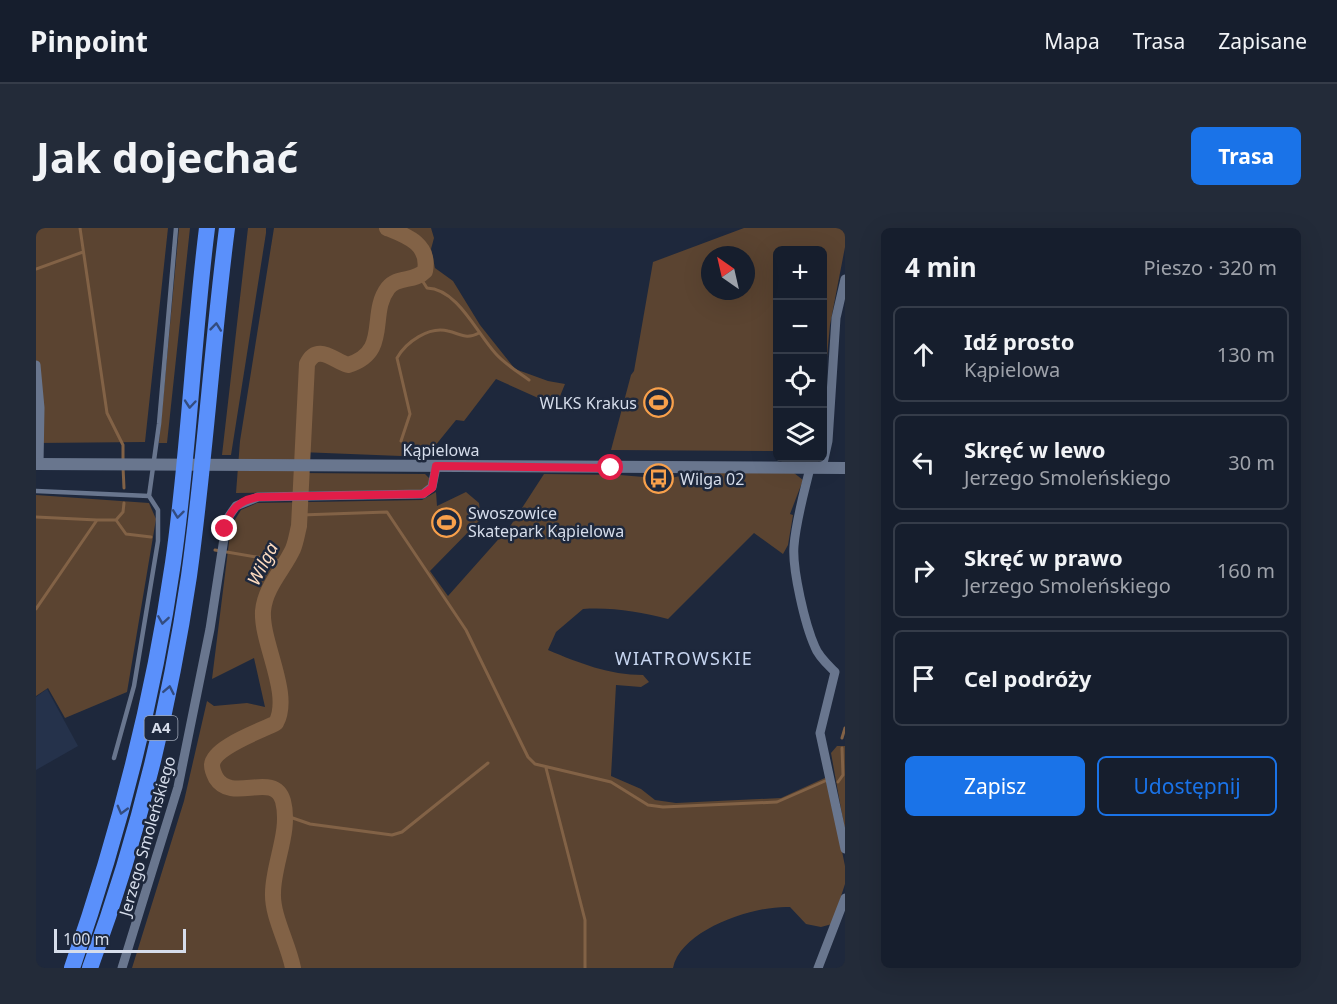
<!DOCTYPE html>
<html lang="pl">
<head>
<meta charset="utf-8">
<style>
	:root { --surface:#161e2d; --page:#232b39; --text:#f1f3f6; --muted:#9ea2aa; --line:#353c49; --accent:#1a73e8 }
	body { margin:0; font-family:"Noto Sans",sans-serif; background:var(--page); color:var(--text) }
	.controls { position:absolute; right:18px; top:18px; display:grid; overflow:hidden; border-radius:9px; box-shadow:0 6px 24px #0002 }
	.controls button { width:54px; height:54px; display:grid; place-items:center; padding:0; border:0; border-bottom:2px solid var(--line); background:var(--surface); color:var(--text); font:30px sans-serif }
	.compass { position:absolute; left:665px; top:18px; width:54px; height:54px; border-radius:50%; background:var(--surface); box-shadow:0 6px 24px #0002; rotate:326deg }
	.scale { position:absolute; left:18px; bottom:15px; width:132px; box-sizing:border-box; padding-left:6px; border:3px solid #d6ddeb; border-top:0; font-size:16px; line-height:21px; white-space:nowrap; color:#d6ddeb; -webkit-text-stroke:4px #1e283c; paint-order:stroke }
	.stop { position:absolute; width:18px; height:18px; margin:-14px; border:4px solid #e11d48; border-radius:50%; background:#fff }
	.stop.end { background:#e11d48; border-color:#fff; box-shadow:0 2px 6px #0008 }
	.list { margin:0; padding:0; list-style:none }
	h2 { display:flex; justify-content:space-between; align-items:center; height:78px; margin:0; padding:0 24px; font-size:26px }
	h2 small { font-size:20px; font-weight:400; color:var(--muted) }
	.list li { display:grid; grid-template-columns:39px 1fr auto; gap:18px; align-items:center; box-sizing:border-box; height:96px; margin:0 12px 12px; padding:0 12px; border:2px solid var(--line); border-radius:9px }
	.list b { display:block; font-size:22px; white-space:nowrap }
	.list p { margin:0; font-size:20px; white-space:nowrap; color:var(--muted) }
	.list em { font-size:20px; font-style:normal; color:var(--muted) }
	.actions { display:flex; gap:12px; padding:18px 24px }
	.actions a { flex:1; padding:14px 0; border:2px solid var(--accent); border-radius:9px; text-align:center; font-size:21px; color:var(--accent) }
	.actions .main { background:var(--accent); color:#fff }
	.icon { flex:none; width:33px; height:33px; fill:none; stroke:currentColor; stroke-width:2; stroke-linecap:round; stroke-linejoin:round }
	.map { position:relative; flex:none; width:809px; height:740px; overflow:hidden; border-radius:9px }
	header { display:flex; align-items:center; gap:36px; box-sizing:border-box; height:84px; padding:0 30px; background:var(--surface); border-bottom:2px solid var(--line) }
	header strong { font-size:28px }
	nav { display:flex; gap:33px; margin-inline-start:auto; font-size:21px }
	.intro { display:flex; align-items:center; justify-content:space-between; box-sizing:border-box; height:144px; padding:0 36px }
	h1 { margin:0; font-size:42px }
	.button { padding:15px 27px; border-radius:9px; background:var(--accent); color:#fff; font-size:21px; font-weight:700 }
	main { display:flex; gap:36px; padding:0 36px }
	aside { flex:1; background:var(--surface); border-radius:9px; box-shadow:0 6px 24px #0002 }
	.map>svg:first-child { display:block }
	.built { fill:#25324b }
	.green { fill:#5b4431; fill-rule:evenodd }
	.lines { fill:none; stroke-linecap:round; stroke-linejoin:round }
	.stream { stroke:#826246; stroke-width:3 }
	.river { stroke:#826246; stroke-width:16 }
	.service { stroke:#69768e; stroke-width:4.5 }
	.minor { stroke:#69768e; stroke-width:9 }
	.tertiary { stroke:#69768e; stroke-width:12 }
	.motorway { stroke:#5a90fb; stroke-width:16 }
	.oneway { stroke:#334c7f }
	.route { stroke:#e11d48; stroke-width:8 }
	.labels { text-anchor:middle; stroke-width:5; stroke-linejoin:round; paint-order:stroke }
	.shield { fill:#1e283c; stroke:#9fa7b6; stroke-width:1.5 }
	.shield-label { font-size:15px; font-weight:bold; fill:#d6ddeb }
	.poi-label { font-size:16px; fill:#d6ddeb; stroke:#1e283c; text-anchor:start }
	.street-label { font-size:16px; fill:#d6ddeb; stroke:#1e283c }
	.water-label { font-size:18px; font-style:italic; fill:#fddbc0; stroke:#1e283c }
	.neighbourhood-label { font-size:18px; letter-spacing:1.5px; fill:#c7d5f0; stroke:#1e283c }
</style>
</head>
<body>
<header>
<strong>Pinpoint</strong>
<nav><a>Mapa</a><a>Trasa</a><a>Zapisane</a></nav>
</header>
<div class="intro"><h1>Jak dojechać</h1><a class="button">Trasa</a></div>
<main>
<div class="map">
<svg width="809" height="740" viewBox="0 0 809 740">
	<rect width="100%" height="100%" fill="#1e283c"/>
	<path class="built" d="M11 461 42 518 0 542V469Z"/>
	<path class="green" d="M0 0H132L109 214 0 215Z
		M143 0H154L131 215H123Z
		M212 0H230V5L195 227H186Z
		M238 0H395L398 10 395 21 399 40 417 53 444 97 479 141 512 153 529 156 520 178 460 151 428 193 420 192 390 229 264 224V245L389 246 394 251 393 257 385 262 200 265 204 213Z
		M708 0H809V19L794 97 787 171 786 22H742L741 223 575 222 595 147 598 143 617 34ZM674 27H710V63H674Z
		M661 244 758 245 767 252 754 286 757 287 752 317 747 326 718 305 632 391C604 384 576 379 547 381L520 404 512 422C543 435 573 447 607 447L613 454 605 459 580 457 575 548 605 561 619 572 640 575 745 570 791 549 809 638V656L796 696 785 699 770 696 754 679C720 677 645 701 637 740H96L148 573 171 473 178 478 211 475 229 479 218 430 176 451 195 298 205 282 221 275 386 272 400 264 401 278 430 264 443 275 445 291 394 343 412 368 475 297 508 246 584 247 631 251Z
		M0 267 113 275 120 291 91 464 29 490 12 460 0 468Z
		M801 518H809V603L795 525Z"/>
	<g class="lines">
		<path class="stream" d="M44 0 71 185 87 217V233
			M0 41 47 24
			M384 49 391 60C422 61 441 106 460 126 469 136 482 144 493 152
			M365 213 374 186 361 130C370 114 393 98 412 103 425 106 430 112 443 105
			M87 239 88 260
			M265 287 351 284 430 402 492 529 499 536 575 554 612 577 627 579 741 574 789 553
			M0 289 61 292
			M80 292 90 306 115 309
			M179 322 250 334
			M0 381 61 292H80L87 284 88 275
			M806 510 809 500
			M510 540 549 692V740
			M802 554 807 547 806 520
			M248 587 274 596 356 607 366 604 452 535"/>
		<path class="river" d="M257 740C252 715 236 688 237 665 237 636 255 603 247 573 238 542 196 576 180 550 178 546 176 541 176 537 177 519 225 503 240 495 256 466 225 415 227 383 229 359 248 341 257 321 260 314 261 306 263 298L271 136C281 115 297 132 312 137 355 124 332 86 352 60 361 48 379 54 389 43 394 16 371 8 351 0"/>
		<path class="service" d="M0 263 113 268
			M78 530 98 458 122 313V282L113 268 123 196 140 0"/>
		<path class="minor" d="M0 137 4 180 3 236
			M774 240C768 265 760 292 758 318 756 341 769 397 779 419 782 428 792 437 799 444L784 505 809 621
			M786 240 792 213 800 90 809 51
			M86 740 142 559 174 401 191 291 200 278 222 269 387 266 396 259 400 239
			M782 740 809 670"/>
		<path class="tertiary" d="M0 236 809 240"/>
		<path class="motorway" d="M36 740C82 608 117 473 137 335 153 224 157 111 171 0
			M54 740C101 613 133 482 153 348 169 233 176 116 191 0"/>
	</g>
	<defs><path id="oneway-chevron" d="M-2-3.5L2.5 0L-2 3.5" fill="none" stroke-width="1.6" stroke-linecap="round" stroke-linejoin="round" transform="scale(1.5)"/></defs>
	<g class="oneway">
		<use href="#oneway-chevron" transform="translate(180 99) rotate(-84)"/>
		<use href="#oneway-chevron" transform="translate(154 176) rotate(95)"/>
		<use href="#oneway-chevron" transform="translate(142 286) rotate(97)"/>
		<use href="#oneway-chevron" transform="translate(127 392) rotate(99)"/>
		<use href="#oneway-chevron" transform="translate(133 462) rotate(-79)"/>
		<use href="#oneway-chevron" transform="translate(86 582) rotate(105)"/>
	</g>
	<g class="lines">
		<path class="route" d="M189 301C193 282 203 272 222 269L387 266 396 260 400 238 575 240"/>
	</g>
	<defs>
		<symbol id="stadium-ring" viewBox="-11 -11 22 22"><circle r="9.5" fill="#1e283c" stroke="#f8a04b" stroke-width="1.5"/><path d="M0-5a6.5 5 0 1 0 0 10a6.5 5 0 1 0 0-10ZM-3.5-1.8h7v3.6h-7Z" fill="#f8a04b"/></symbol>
		<symbol id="bus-ring" viewBox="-11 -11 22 22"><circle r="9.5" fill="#1e283c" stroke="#f8a04b" stroke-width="1.5"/><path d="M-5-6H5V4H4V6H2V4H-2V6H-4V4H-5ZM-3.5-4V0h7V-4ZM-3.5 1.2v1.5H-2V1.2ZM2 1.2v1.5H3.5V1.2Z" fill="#f8a04b"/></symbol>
	</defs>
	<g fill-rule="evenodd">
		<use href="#stadium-ring" x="606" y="158" width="33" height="33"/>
		<use href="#bus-ring" x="606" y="234" width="33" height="33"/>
		<use href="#stadium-ring" x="394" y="278" width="33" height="33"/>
	</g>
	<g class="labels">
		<rect class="shield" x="108.5" y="488" width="33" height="24" rx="4.5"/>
		<g class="shield-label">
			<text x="125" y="505">A4</text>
		</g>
		<g class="poi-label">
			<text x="601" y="181" text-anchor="end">WLKS Krakus</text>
			<text x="644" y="257">Wilga 02</text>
			<text x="432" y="291">Swoszowice<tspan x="432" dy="18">Skatepark Kąpielowa</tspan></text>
		</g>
		<g class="street-label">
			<text x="405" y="228">Kąpielowa</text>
			<text transform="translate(111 608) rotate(-74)" y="6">Jerzego Smoleńskiego</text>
		</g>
		<g class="water-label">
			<text transform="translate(227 336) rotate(-63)" y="6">Wilga</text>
		</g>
		<g class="neighbourhood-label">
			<text x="648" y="437">WIATROWSKIE</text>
		</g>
	</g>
</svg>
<div class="controls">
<button>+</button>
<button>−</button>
<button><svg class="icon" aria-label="locate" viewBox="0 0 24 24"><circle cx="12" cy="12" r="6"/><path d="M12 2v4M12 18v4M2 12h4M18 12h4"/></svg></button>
<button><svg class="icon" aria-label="layers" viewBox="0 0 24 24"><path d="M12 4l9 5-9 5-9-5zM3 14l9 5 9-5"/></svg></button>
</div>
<svg class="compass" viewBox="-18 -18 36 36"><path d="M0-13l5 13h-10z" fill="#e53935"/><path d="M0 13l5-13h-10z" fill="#9ea2aa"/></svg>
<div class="scale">100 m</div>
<div class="stop" style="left:575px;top:240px"></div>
<div class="stop end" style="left:189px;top:301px"></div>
</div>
<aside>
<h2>4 min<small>Pieszo · 320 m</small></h2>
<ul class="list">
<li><svg class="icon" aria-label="ahead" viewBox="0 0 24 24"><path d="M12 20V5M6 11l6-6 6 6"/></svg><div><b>Idź prosto</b><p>Kąpielowa</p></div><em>130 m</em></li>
<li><svg class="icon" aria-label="left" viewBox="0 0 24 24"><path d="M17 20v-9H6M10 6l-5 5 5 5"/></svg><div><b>Skręć w lewo</b><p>Jerzego Smoleńskiego</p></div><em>30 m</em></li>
<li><svg class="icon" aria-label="right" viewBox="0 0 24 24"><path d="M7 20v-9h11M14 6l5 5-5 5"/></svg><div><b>Skręć w prawo</b><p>Jerzego Smoleńskiego</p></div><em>160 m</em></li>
<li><svg class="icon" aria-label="arrive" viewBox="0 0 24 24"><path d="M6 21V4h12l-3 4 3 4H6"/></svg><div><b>Cel podróży</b></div></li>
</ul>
<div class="actions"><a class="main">Zapisz</a><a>Udostępnij</a></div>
</aside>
</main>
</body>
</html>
